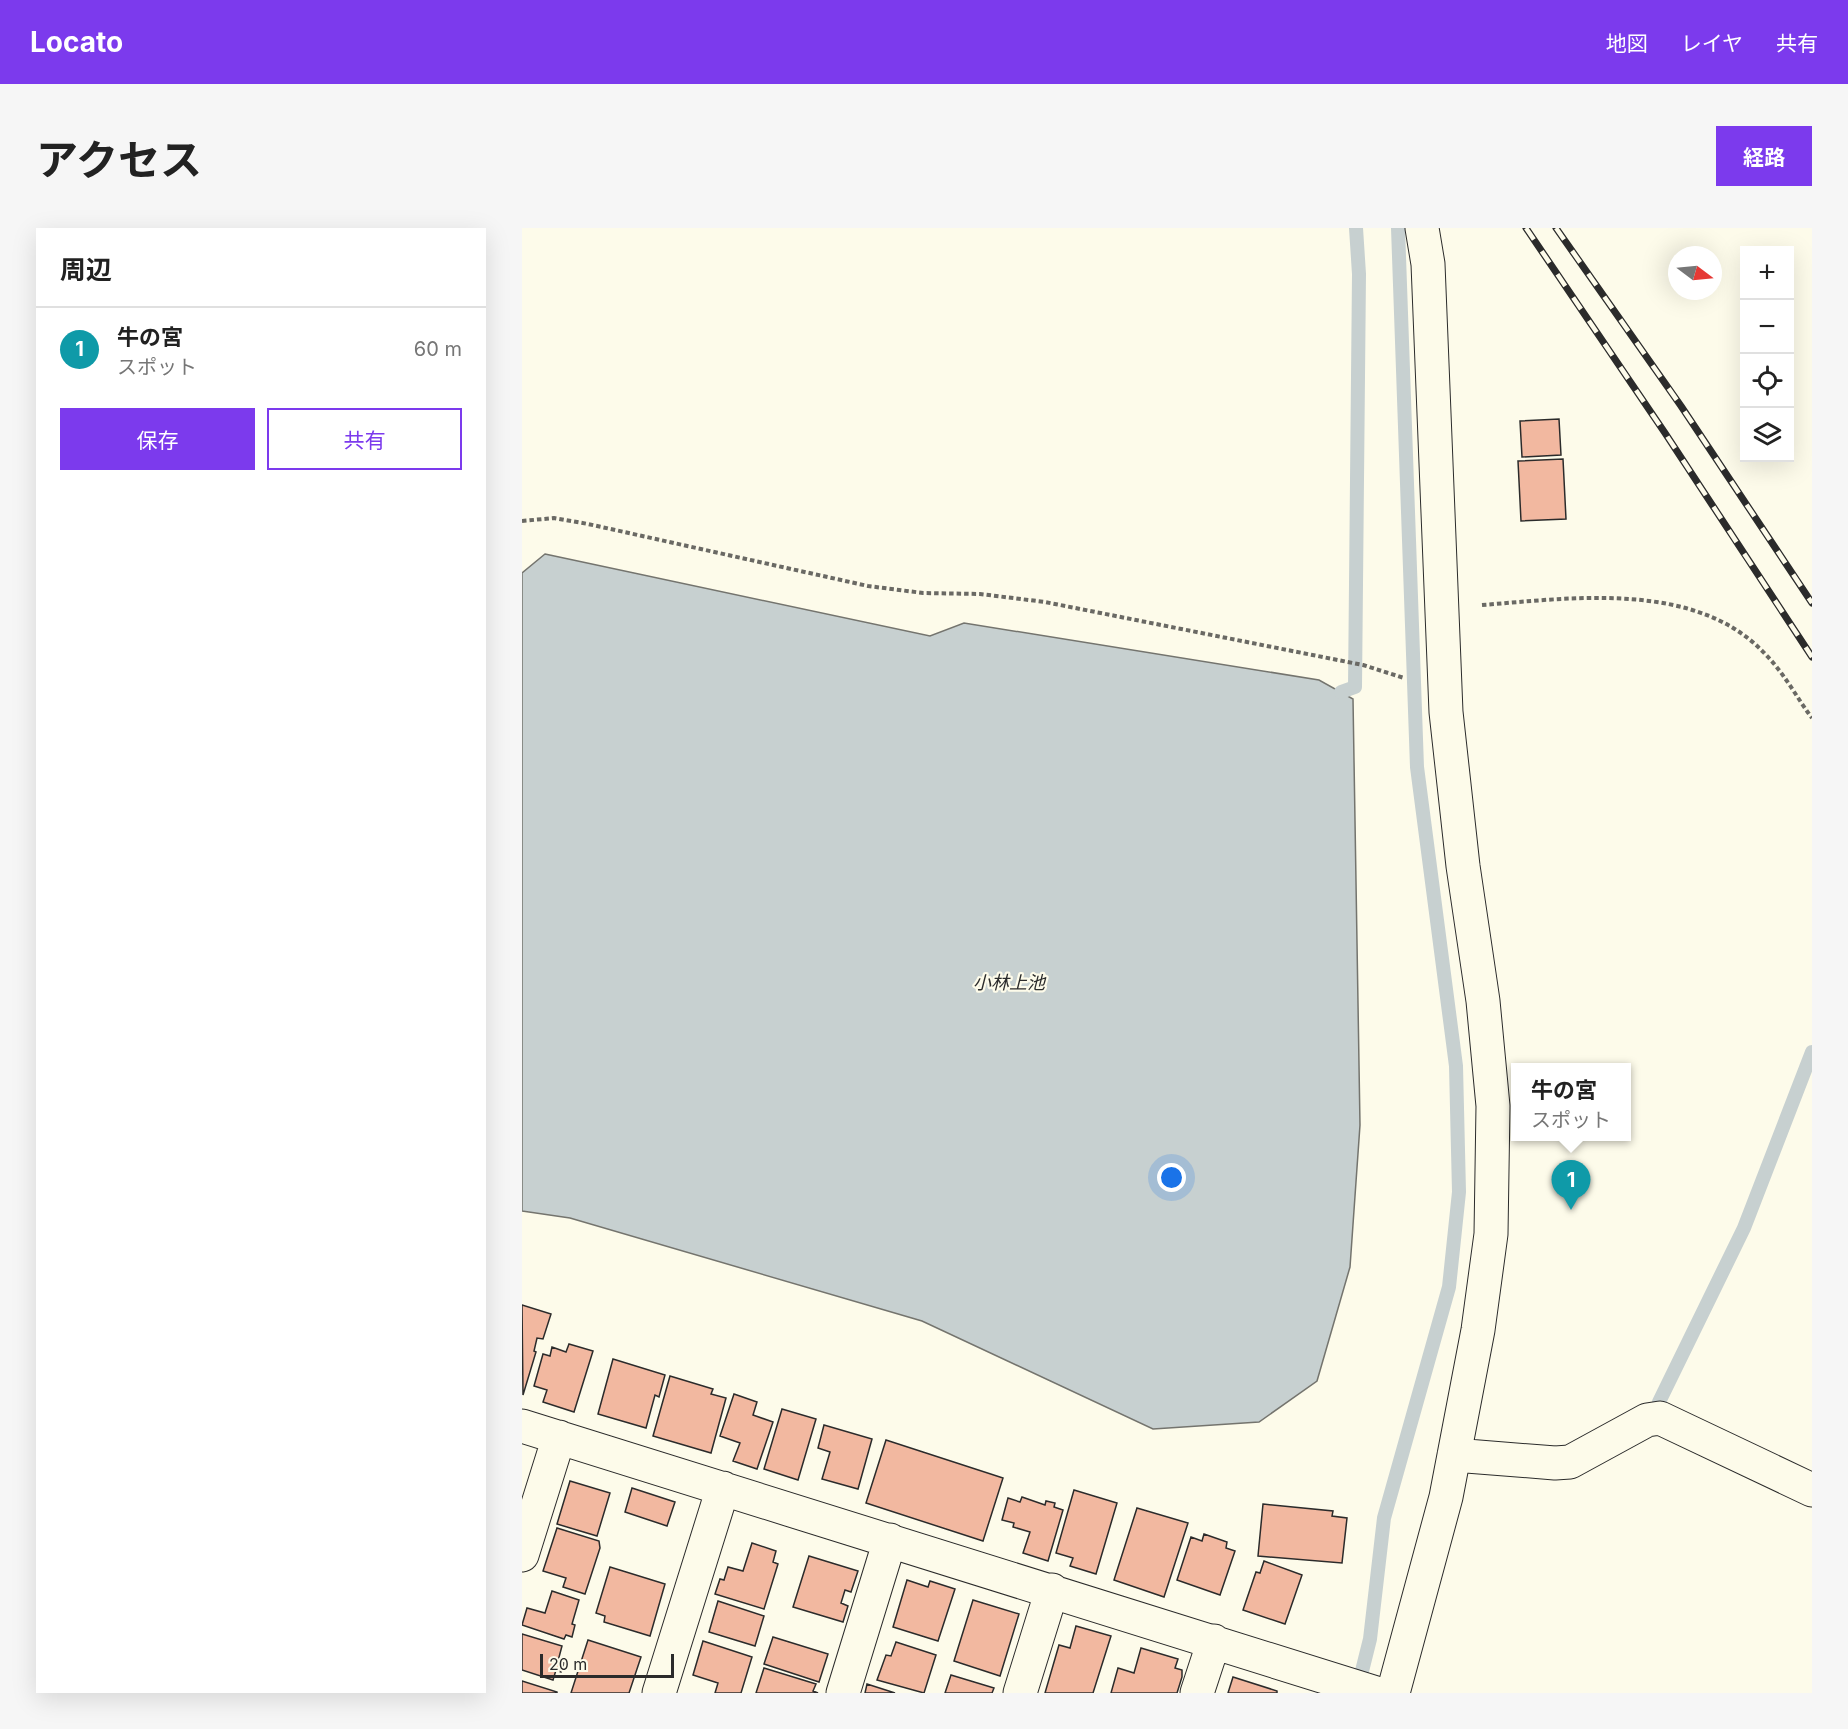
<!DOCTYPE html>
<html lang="ja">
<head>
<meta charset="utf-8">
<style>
	:root { --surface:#fff; --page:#f6f6f6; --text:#222; --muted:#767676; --line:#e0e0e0; --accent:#7c3aed }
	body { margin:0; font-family:Inter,"Noto Sans JP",sans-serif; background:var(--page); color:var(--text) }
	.controls { position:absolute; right:18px; top:18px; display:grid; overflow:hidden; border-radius:0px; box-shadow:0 6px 24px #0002 }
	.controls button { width:54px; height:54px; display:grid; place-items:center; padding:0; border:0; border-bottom:2px solid var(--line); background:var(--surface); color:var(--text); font:30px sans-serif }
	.compass { position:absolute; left:1146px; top:18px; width:54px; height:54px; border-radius:50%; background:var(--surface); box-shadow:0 6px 24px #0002; rotate:106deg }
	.scale { position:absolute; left:18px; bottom:15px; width:134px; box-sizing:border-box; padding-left:6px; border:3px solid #2b2b2b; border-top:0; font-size:16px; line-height:21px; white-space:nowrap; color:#2b2b2b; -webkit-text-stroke:4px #fdfbea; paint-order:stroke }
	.you { position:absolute; left:650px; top:950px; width:21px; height:21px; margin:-15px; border:4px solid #fff; border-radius:50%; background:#1a73e8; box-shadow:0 0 0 9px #1a73e833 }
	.badge { display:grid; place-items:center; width:39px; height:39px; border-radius:50%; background:var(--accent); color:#fff; font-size:20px; font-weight:700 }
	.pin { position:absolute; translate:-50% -50px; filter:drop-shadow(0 2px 3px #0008) }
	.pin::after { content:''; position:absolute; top:32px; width:21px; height:18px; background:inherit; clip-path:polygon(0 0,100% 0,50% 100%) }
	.popup { position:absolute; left:989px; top:835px; width:120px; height:78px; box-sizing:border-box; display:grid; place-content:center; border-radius:0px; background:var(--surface); filter:drop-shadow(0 2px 4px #0005); font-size:20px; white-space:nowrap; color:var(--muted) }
	.popup b { font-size:22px; color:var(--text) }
	.popup::after { content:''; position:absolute; left:50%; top:100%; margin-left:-12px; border:12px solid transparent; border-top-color:var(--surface) }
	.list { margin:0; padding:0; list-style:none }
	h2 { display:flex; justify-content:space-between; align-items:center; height:78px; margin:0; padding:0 24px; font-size:26px }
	h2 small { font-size:20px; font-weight:400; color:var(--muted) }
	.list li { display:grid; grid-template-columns:39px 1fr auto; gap:18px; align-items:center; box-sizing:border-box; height:84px; padding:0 24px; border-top:2px solid var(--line) }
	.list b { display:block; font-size:22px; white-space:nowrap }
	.list p { margin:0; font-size:20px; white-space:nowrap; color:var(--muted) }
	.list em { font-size:20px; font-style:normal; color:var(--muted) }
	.actions { display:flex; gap:12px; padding:18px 24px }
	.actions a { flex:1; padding:14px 0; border:2px solid var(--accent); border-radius:0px; text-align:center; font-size:21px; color:var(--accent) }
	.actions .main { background:var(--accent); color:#fff }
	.icon { flex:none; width:33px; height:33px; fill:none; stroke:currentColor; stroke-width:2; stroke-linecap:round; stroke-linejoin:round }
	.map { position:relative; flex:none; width:1290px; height:1465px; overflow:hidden; border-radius:0px }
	header { display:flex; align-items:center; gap:36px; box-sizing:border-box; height:84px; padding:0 30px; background:var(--accent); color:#fff }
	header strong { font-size:28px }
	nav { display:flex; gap:33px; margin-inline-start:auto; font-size:21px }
	.intro { display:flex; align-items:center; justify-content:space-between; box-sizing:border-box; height:144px; padding:0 36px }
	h1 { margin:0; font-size:42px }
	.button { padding:15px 27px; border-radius:0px; background:var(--accent); color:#fff; font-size:21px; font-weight:700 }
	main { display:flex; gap:36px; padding:0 36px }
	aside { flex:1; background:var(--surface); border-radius:0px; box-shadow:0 6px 24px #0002 }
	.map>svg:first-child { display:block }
	.water { fill:#c7d0d0; stroke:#74746e; stroke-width:1.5 }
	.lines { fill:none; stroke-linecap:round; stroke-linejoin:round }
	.stream { stroke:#c7d0d0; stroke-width:14 }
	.building { fill:#f2b8a0; stroke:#2b2b2b; stroke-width:1.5 }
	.street-casing { stroke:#2b2b2b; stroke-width:35 }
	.path { stroke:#6a6964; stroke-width:4; stroke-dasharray:4.5 3; stroke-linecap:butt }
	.street { stroke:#fdfbea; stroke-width:33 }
	.rail-casing { stroke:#2b2b2b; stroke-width:7 }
	.rail { stroke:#fdfbea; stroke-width:4.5; stroke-dasharray:14; stroke-linecap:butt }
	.labels { text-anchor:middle; stroke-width:4.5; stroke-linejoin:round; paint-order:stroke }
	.water-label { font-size:18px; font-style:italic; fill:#2b2b2b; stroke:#fdfbea }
</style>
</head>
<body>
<header>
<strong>Locato</strong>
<nav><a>地図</a><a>レイヤ</a><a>共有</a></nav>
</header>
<div class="intro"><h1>アクセス</h1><a class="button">経路</a></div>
<main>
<aside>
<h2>周辺<small></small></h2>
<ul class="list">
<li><span class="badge" style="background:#0f9aa8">1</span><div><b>牛の宮</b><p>スポット</p></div><em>60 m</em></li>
</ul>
<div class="actions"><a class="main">保存</a><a>共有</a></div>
</aside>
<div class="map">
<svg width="1290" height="1465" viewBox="0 0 1290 1465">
	<rect width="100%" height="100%" fill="#fdfbea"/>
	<path class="water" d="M23 326 408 408 442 395 797 452 831 471 838 897 828 1039 795 1153 737 1194 631 1201 400 1093 48 990 0 983V345Z"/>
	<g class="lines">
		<path class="stream" d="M819 464 833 459 837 46 834 0
			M1137 1174 1222 1000 1290 824
			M836 1459 848 1411 862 1290 927 1059 937 964 934 838 895 539 876 0"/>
	</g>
	<path class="building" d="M1037 191 1039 227 1000 229 998 193Z
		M1041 231 1044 291 999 293 996 233Z
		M0 1077 29 1086 21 1111 15 1110 12 1123 14 1124 1 1167Z
		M47 1116 71 1123 52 1184 21 1174 25 1162 12 1158 21 1126 28 1128 30 1119 44 1124Z
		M91 1131 143 1147 137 1169 133 1167 124 1200 76 1186Z
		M148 1148 191 1161 189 1166 204 1170 189 1225 131 1208Z
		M212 1166 235 1174 231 1187 251 1194 235 1241 211 1233 218 1215 198 1208Z
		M260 1181 294 1191 276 1252 242 1241Z
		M302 1197 350 1211 336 1261 300 1251 308 1224 296 1220Z
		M364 1212 481 1250 461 1313 344 1275Z
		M48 1253 88 1265 75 1308 35 1296Z
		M110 1260 153 1274 145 1298 103 1284Z
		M552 1262 595 1275 574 1346 548 1338 551 1330 534 1325Z
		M500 1269 523 1277 524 1273 533 1275 532 1279 541 1282 526 1333 501 1325 508 1304 491 1299 492 1295 480 1292 486 1270 498 1274Z
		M741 1276 811 1283 810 1288 825 1290 820 1335 736 1328Z
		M615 1280 666 1295 642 1369 592 1352Z
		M35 1300 77 1313 78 1320 63 1366 41 1359 44 1350 21 1343Z
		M682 1306 705 1314 704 1320 713 1323 698 1367 655 1352 669 1309 680 1313Z
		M230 1315 254 1323 251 1334 256 1336 242 1381 193 1366 198 1351 202 1352 206 1339 221 1343Z
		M287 1328 336 1343 329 1364 323 1362 319 1375 326 1378 321 1394 271 1379Z
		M742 1333 780 1347 763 1396 721 1382 734 1344 738 1345Z
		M88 1339 143 1356 128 1408 82 1394 83 1388 74 1385Z
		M385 1352 406 1359 408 1353 433 1361 416 1413 371 1399Z
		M30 1363 57 1372 50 1396 53 1397 50 1409 44 1407 42 1411 0 1397 5 1380 23 1385Z
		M451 1372 497 1386 478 1448 432 1433Z
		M196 1373 242 1388 233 1418 187 1404Z
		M554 1398 589 1408 571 1465H523L537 1417 548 1420Z
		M0 1406 40 1418 36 1433 42 1435 39 1444 34 1442 31 1452 0 1442Z
		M251 1409 306 1426 297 1454 242 1436Z
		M66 1412 119 1429 107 1465H49Z
		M181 1413 230 1429 219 1465H193L196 1455 171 1447Z
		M374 1414 414 1427 402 1465 355 1452 364 1427 369 1428Z
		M619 1420 656 1431 653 1440 660 1442V1449L655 1465H589L596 1440 612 1445Z
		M242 1440 294 1456 291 1463 296 1465H234Z
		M429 1447 472 1460 470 1465H423Z
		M711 1449 755 1463V1465H706Z
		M0 1453 35 1464V1465H0Z
		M345 1456 373 1465H343Z"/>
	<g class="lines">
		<defs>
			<path id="street" d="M0 1198 854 1465
				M932 1227 1033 1235 1048 1234 1125 1192 1138 1190 1290 1262
				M0 1327 37 1209
				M137 1465 201 1260
				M321 1465 368 1312
				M498 1465 530 1362
				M675 1465 692 1413
				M871 1465 924 1269 956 1102 969 1006 971 878 961 773 941 638 924 484 906 36 900 0"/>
		</defs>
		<use href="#street" class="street-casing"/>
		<path class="path" d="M0 293 32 290 66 296 346 358 401 365 458 366 523 374 841 437 882 450
			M960 377C1050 370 1176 352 1244 427 1262 445 1275 470 1290 490"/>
		<use href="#street" class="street"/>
		<defs>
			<path id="rail" d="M1004 0 1143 205 1290 429
				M1034 0 1159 178 1290 375"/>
		</defs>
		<use href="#rail" class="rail-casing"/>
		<use href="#rail" class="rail"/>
	</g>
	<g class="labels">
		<g class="water-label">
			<text x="487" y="761">小林上池</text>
		</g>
	</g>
</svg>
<div class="controls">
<button>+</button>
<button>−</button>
<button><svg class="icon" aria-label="locate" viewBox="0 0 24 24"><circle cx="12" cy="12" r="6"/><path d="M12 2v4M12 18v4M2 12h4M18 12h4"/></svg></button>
<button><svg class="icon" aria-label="layers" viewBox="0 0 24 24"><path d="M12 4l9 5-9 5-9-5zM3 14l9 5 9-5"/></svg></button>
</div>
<svg class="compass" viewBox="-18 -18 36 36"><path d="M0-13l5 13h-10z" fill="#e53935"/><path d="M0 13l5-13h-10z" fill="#767676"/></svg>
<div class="scale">20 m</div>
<div class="you"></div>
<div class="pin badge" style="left:1049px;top:982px;background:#0f9aa8">1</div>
<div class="popup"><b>牛の宮</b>スポット</div>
</div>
</main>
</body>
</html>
